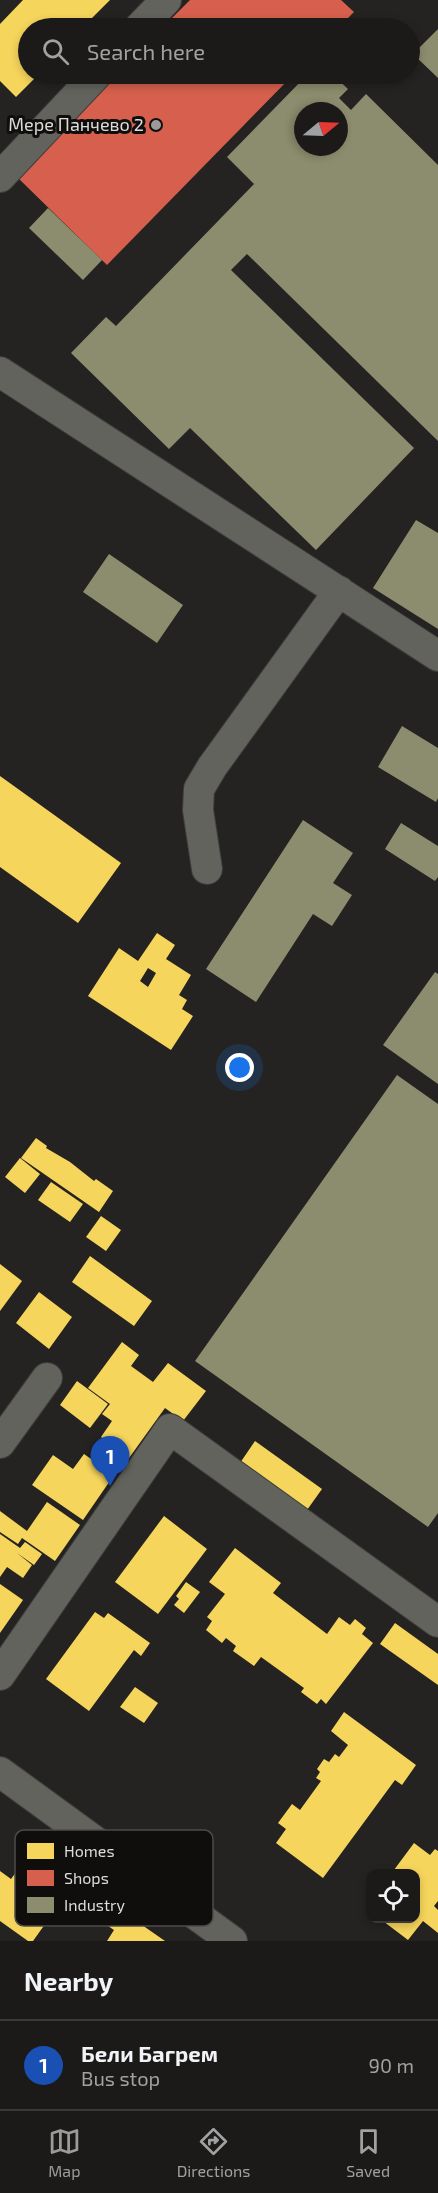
<!DOCTYPE html>
<html lang="en">
<head>
<meta charset="utf-8">
<style>
	:root { --surface:#1c1a19; --page:#292726; --text:#f1f3f6; --muted:#a0a1a2; --line:#3a3838; --accent:#9d9b99 }
	body { margin:0; font-family:"Exo 2",sans-serif; background:var(--page); color:var(--text) }
	.controls { position:absolute; right:18px; bottom:18px; display:grid; overflow:hidden; border-radius:12px; box-shadow:0 3px 9px #0003 }
	.controls button { width:54px; height:54px; display:grid; place-items:center; padding:0; border:0; border-bottom:2px solid var(--line); background:var(--surface); color:var(--text); font:30px sans-serif }
	.compass { position:absolute; left:294px; top:102px; width:54px; height:54px; border-radius:50%; background:var(--surface); box-shadow:0 3px 9px #0003; rotate:71deg }
	.you { position:absolute; left:240px; top:1068px; width:21px; height:21px; margin:-15px; border:4px solid #fff; border-radius:50%; background:#1a73e8; box-shadow:0 0 0 9px #1a73e833 }
	.badge { display:grid; place-items:center; width:39px; height:39px; border-radius:50%; background:var(--accent); color:#fff; font-size:20px; font-weight:700 }
	.pin { position:absolute; translate:-50% -50px; filter:drop-shadow(0 2px 3px #0008) }
	.pin::after { content:''; position:absolute; top:32px; width:21px; height:18px; background:inherit; clip-path:polygon(0 0,100% 0,50% 100%) }
	.list { margin:0; padding:0; list-style:none }
	h2 { display:flex; justify-content:space-between; align-items:center; height:78px; margin:0; padding:0 24px; font-size:26px }
	h2 small { font-size:20px; font-weight:400; color:var(--muted) }
	.list li { display:grid; grid-template-columns:39px 1fr auto; gap:18px; align-items:center; box-sizing:border-box; height:90px; padding:0 24px; border-top:2px solid var(--line) }
	.list b { display:block; font-size:22px; white-space:nowrap }
	.list p { margin:0; font-size:20px; white-space:nowrap; color:var(--muted) }
	.list em { font-size:20px; font-style:normal; color:var(--muted) }
	.icon { flex:none; width:33px; height:33px; fill:none; stroke:currentColor; stroke-width:2; stroke-linecap:round; stroke-linejoin:round }
	.map { position:relative; flex:none; width:438px; height:1941px; overflow:hidden }
	.search { position:absolute; background:var(--surface); box-shadow:0 3px 9px #0003; left:18px; right:18px; top:18px; height:66px; display:flex; align-items:center; gap:15px; box-sizing:border-box; padding:0 21px; border-radius:33px; color:var(--muted); font-size:22px }
	.sheet { height:168px; background:var(--surface) }
	nav { display:flex; justify-content:space-around; align-items:center; box-sizing:border-box; height:84px; border-top:2px solid var(--line); background:var(--surface); font-size:16px; color:var(--muted) }
	nav a { display:grid; justify-items:center; gap:3px }
	nav .on { color:var(--accent) }
	.map>svg:first-child { display:block }
	.homes { fill:#f6d55c; fill-rule:evenodd }
	.shops { fill:#d6604d }
	.industry { fill:#8c8c6e; fill-rule:evenodd }
	.lines { fill:none; stroke-linecap:round; stroke-linejoin:round }
	.minor-casing { stroke:#3e3d3c; stroke-width:32 }
	.minor { stroke:#62635c; stroke-width:30 }
	.poi-dot { fill:#9d9b99; stroke:#0f0e0c; stroke-width:2 }
	.labels { text-anchor:middle; stroke-width:6; stroke-linejoin:round; paint-order:stroke }
	.poi-label { font-size:18px; fill:#dedcd9; stroke:#0f0e0c; text-anchor:end }
	.key { fill:#0f0e0c; stroke:#4d4c4a; stroke-width:1.5 }
	.key-label { font-size:16px; fill:#dedcd9 }
</style>
</head>
<body>
<div class="map">
<svg width="438" height="1941" viewBox="0 0 438 1941">
	<rect width="100%" height="100%" fill="#252321"/>
	<path class="homes" d="M23 0H110L82 28H28V74H39L16 97 0 81V24Z
		M0 776 121 863 78 923 0 867Z
		M157 933 175 945 166 959 191 975 179 995 187 1000 182 1009 193 1016 171 1050 88 996 119 948 138 961ZM148 968 156 973 148 987 140 981Z
		M36 1138 47 1146 46 1148 70 1162 94 1181 96 1179 113 1191 99 1212 21 1158Z
		M20 1158 40 1174 25 1193 5 1177Z
		M51 1182 83 1204 70 1222 38 1200Z
		M101 1216 121 1230 106 1251 86 1237Z
		M90 1256 152 1301 134 1326 72 1282Z
		M0 1264 22 1281 0 1311Z
		M39 1292 72 1317 49 1349 16 1323Z
		M122 1342 139 1355 131 1366 153 1382 168 1363 206 1391 183 1421 165 1408 129 1458 101 1437 112 1421 102 1414 110 1404 88 1388Z
		M77 1381 108 1404 90 1428 60 1405Z
		M255 1441 322 1489 307 1510 240 1463Z
		M84 1454 114 1475 83 1520 32 1485 53 1455 73 1469Z
		M47 1502 80 1525 55 1561 22 1538 18 1544 0 1532V1511L27 1531Z
		M164 1516 207 1549 158 1614 115 1582Z
		M0 1534 20 1548 25 1542 42 1554 34 1565 17 1553 32 1565 23 1578 7 1567 0 1577Z
		M235 1548 281 1583 273 1593 327 1634 339 1617 350 1625 355 1619 366 1628 362 1634 373 1643 326 1704 321 1699 317 1704 301 1692 304 1688 261 1657 254 1666 233 1651 236 1646 226 1638 222 1643 206 1630 212 1621 207 1617 225 1594 209 1582Z
		M186 1582 200 1592 184 1613 174 1605 179 1599 176 1596Z
		M0 1584 23 1600 0 1633Z
		M95 1612 104 1618 108 1613 150 1643 141 1656 134 1650 89 1711 46 1679Z
		M395 1623 438 1654V1685L380 1644Z
		M135 1687 158 1703 144 1723 120 1707Z
		M344 1712 416 1765 402 1785 395 1780 323 1878 276 1843 286 1829 278 1823 292 1804 300 1810 321 1781 316 1778 320 1772 317 1769 324 1759 329 1762 335 1754 339 1757 348 1745 331 1731Z
		M414 1843 430 1855 435 1849 438 1851V1901L434 1906 438 1910V1933L423 1921 408 1940 379 1918H416V1874H391Z
		M23 1863 67 1893 76 1879 165 1941H107L114 1930 77 1905 65 1922 53 1913 33 1941H28L0 1921V1871L11 1879Z"/>
	<path class="shops" d="M190 0H341L354 12 338 28H162Z
		M118 74H294L107 265 17 177Z"/>
	<path class="industry" d="M438 29V78L413 54Z
		M308 74H332L348 89 339 98 351 110 366 94 438 165V441L247 254 231 270 414 448 316 550 190 428 169 449 71 353 106 317 116 326 254 184 227 157ZM303 111H339V147H303Z
		M48 208 102 260 83 280 29 228Z
		M416 520 438 533V629L373 588Z
		M109 554 183 605 157 643 83 592Z
		M402 726 438 748V798L436 802 378 767Z
		M303 820 353 853 333 883 352 895 332 926 313 914 256 1002 206 969Z
		M401 823 438 846V877L435 881 385 849Z
		M435 972 438 974V1084L383 1045Z
		M397 1075 438 1104V1513L428 1527 195 1361Z"/>
	<g class="lines">
		<defs>
			<path id="minor" d="M139 28 166 0
				M0 177 97 74
				M0 372 438 656
				M207 869 198 810 199 789 212 767 339 591
				M0 1443 47 1378
				M0 1675 170 1429 438 1622
				M0 1772 232 1941"/>
		</defs>
		<use href="#minor" class="minor-casing"/>
		<use href="#minor" class="minor"/>
	</g>
	<circle class="poi-dot" cx="156" cy="125" r="6"/>
	<g class="labels">
		<g class="poi-label">
			<text x="144" y="131">Мере Панчево 2</text>
		</g>
	</g>
	<rect x="15" y="1830" width="198" height="96" rx="9" class="key"/>
	<rect x="27" y="1843" width="27" height="16" fill="#f6d55c"/>
	<rect x="27" y="1870" width="27" height="16" fill="#d6604d"/>
	<rect x="27" y="1897" width="27" height="16" fill="#8c8c6e"/>
	<g class="key-label">
		<text x="64" y="1857">Homes</text>
		<text x="64" y="1884">Shops</text>
		<text x="64" y="1911">Industry</text>
	</g>
</svg>
<div class="controls">
<button><svg class="icon" aria-label="locate" viewBox="0 0 24 24"><circle cx="12" cy="12" r="6"/><path d="M12 2v4M12 18v4M2 12h4M18 12h4"/></svg></button>
</div>
<svg class="compass" viewBox="-18 -18 36 36"><path d="M0-13l5 13h-10z" fill="#e53935"/><path d="M0 13l5-13h-10z" fill="#a0a1a2"/></svg>
<div class="you"></div>
<div class="pin badge" style="left:110px;top:1486px;background:#1a4fb4">1</div>
<div class="search"><svg class="icon" aria-label="search" viewBox="0 0 24 24"><circle cx="10" cy="10" r="6"/><path d="M15 15l6 6"/></svg>Search here</div>
</div>
<section class="sheet">
<h2>Nearby<small></small></h2>
<ul class="list">
<li><span class="badge" style="background:#1a4fb4">1</span><div><b>Бели Багрем</b><p>Bus stop</p></div><em>90 m</em></li>
</ul>
</section>
<nav>
<a class="on"><svg class="icon" aria-label="map" viewBox="0 0 24 24"><path d="M3 6l6-2 6 2 6-2v14l-6 2-6-2-6 2zM9 4v14M15 6v14"/></svg>Map</a>
<a><svg class="icon" aria-label="directions" viewBox="0 0 24 24"><path d="M12 3l9 9-9 9-9-9zM9 14v-3h6M13 9l2 2-2 2"/></svg>Directions</a>
<a><svg class="icon" aria-label="saved" viewBox="0 0 24 24"><path d="M7 4h10v16l-5-4-5 4z"/></svg>Saved</a>
</nav>
</body>
</html>
